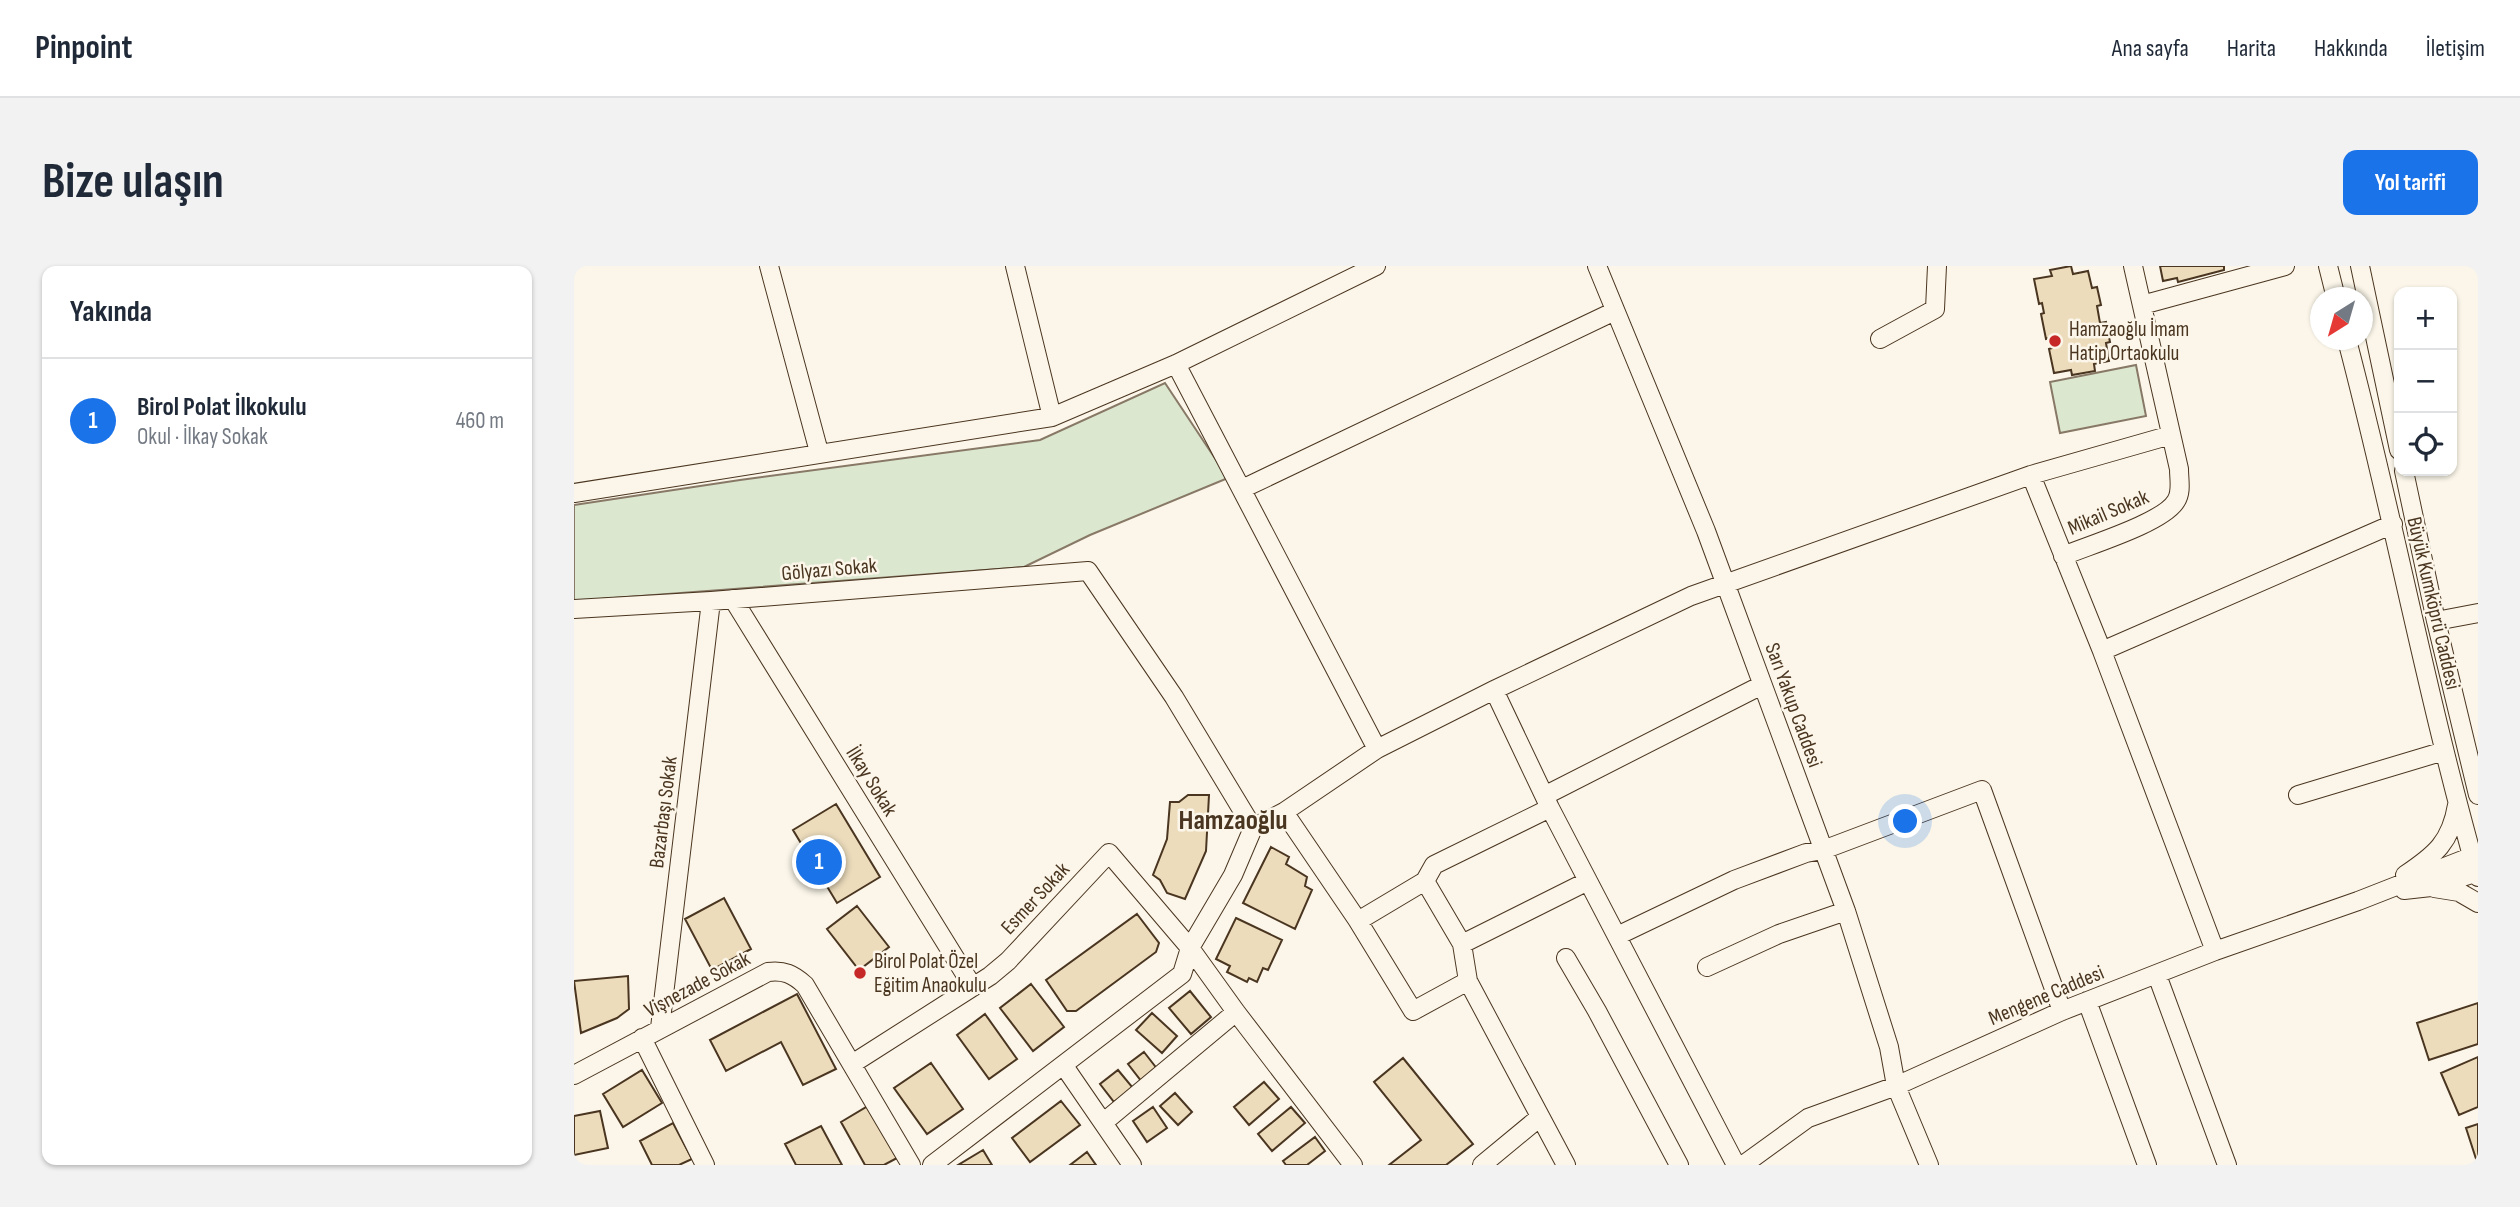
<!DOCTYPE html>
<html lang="tr">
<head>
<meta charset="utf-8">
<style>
	:root { --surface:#fff; --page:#f2f2f3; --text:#1f2937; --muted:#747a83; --line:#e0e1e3; --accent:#1a73e8 }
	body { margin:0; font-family:"Sofia Sans Condensed",sans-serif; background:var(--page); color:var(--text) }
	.controls { position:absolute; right:21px; top:21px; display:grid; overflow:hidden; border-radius:14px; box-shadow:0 2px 5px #0004 }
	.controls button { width:63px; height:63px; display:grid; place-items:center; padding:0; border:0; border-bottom:2px solid var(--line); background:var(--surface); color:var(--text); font:35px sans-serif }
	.compass { position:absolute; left:1736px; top:21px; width:63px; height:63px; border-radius:50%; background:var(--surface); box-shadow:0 2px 5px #0004; rotate:217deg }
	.you { position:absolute; left:1332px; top:556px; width:24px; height:24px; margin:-18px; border:5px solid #fff; border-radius:50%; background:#1a73e8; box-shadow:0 0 0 10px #1a73e833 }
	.badge { display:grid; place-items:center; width:46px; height:46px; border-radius:50%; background:var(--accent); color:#fff; font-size:23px; font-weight:700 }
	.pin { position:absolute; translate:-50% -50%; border:4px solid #fff; box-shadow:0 2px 7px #0006 }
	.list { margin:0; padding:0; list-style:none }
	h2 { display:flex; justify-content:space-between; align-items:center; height:91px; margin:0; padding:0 28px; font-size:30px }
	h2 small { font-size:23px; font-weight:400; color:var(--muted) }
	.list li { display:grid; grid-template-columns:46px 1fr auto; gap:21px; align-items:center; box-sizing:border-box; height:126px; padding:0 28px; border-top:2px solid var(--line) }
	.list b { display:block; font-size:26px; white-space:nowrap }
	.list p { margin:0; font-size:23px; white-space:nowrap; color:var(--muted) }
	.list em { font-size:23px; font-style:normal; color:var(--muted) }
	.icon { flex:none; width:38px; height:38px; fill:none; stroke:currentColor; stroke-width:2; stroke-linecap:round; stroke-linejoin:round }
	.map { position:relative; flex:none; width:1904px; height:899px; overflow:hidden; border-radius:14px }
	header { display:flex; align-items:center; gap:42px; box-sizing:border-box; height:98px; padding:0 35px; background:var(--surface); border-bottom:2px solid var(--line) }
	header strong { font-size:33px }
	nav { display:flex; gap:38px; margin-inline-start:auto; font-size:24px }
	.intro { display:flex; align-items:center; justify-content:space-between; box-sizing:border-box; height:168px; padding:0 42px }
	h1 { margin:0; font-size:49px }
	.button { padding:18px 32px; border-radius:14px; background:var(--accent); color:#fff; font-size:24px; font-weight:700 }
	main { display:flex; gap:42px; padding:0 42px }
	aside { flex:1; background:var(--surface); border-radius:14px; box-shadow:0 2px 5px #0004 }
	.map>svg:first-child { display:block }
	.green { fill:#dce7d0; stroke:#887966; stroke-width:2 }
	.building { fill:#ecdcbc; stroke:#4a3520; stroke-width:2 }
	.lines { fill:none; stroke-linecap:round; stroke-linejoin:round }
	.minor-casing { stroke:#4a3520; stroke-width:20 }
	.minor { stroke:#fbf6e9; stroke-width:18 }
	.poi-dot { fill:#c62828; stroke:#fbf6e9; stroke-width:2.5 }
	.labels { text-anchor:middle; stroke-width:5; stroke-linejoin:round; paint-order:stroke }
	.poi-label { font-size:21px; fill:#4a3520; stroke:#fbf6e9; text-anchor:start }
	.street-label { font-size:21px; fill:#4a3520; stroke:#fbf6e9 }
	.district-label { font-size:28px; font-weight:bold; fill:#4a3520; stroke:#fbf6e9 }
</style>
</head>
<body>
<header>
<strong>Pinpoint</strong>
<nav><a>Ana sayfa</a><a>Harita</a><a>Hakkında</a><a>İletişim</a></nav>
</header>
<div class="intro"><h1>Bize ulaşın</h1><a class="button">Yol tarifi</a></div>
<main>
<aside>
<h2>Yakında<small></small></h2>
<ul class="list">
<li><span class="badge">1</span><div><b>Birol Polat İlkokulu</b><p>Okul · İlkay Sokak</p></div><em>460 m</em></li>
</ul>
</aside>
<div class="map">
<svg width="1904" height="899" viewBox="0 0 1904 899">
	<rect width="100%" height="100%" fill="#fbf6e9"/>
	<path class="green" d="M1562 99 1572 150 1486 167 1476 116Z
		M591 117 654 212 516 269 450 301 0 335V239L166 214 466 174Z"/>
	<path class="building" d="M1497 0 1499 8 1514 5 1518 22 1523 21 1527 39 1523 40 1526 57 1532 56 1536 76 1532 77 1535 95 1520 98 1521 105 1498 109 1497 104 1480 107 1475 83 1478 82 1476 72 1472 73 1467 48 1470 47 1468 37 1465 38 1460 13 1478 10 1476 4Z
		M1586 0H1650V4L1604 16 1603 12 1589 15Z
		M614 529H635L632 585 611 633 593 627 586 614 579 609 593 573 596 536H605Z
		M262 538 306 611 263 637 219 564Z
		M697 581 715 591 712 598 733 611 731 620 738 624 721 663 669 637Z
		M150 632 177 683 138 704 111 653Z
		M283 640 315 681 285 704 253 663Z
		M563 648 585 677 582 686 502 745H493L472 714Z
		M662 652 708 674 694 704 689 702 683 716 675 712 673 716 653 706 656 700 642 693Z
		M54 710 55 743 43 752 7 767 0 715Z
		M457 718 490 761 459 785 426 742Z
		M616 725 637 751 617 768 595 742Z
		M223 728 262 803 229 819 207 776 152 805 136 774Z
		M1904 737V778L1855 794 1843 757Z
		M578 747 603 770 588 787 562 764Z
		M411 748 443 793 415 813 383 769Z
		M570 786 584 804 568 816 554 798Z
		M1904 791V841L1885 849 1867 807Z
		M829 792 899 878 872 899H815L847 874 800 816Z
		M357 797 389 843 353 868 320 822Z
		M68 804 88 837 49 861 29 828Z
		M544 804 559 822 540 836 526 818Z
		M690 816 705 833 675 859 660 841Z
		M601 827 618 846 604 859 586 840Z
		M487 835 506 859 456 896 438 872Z
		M294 840 323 892 310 899H291L267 856Z
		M579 841 593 862 573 876 559 855Z
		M717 841 731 857 698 885 684 868Z
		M26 845 34 882 0 889V850Z
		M99 857 118 893 105 899H78L66 875Z
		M1904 858V899L1892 862Z
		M247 860 268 899H222L211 878Z
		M741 871 751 885 733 899H712L709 895Z
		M409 884 418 899H384Z
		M513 886 522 899H496Z"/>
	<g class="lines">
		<defs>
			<path id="minor" d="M195 0 245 186
				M441 0 478 151
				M1023 0 1132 265 1272 645 1315 781 1322 820 1355 899
				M1754 0 1762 32
				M1786 0 1825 184
				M1568 39 1711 0
				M1306 73 1361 43 1363 0
				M1773 74C1820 252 1853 433 1904 611
				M602 98 803 483
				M1830 205 1862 355 1904 529
				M1457 209 1528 385 1641 685
				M668 223 1041 45
				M0 227 478 151 602 98 802 0
				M1489 290C1515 279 1589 257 1602 235 1608 226 1605 214 1605 203L1559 0
				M159 333 399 721
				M0 343 137 335 514 305 600 431 679 562 659 609 616 682 608 708 358 899
				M1862 355 1904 347
				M1528 385 1819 258
				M920 424 976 542 1162 899
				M972 529 1188 419
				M1724 529 1870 485
				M710 546 784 655 839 745 894 715
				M679 562 710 546 803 483 920 424 1117 330 1457 209 1597 169
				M1831 609C1861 589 1877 576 1883 539
				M851 615 888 678 1014 615
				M1860 622 1885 626 1904 637
				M1830 624 1857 621 1904 606
				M784 655 851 615 860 599 976 542
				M1043 670 1160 614 1232 587 1249 584 1408 524 1488 745
				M888 678 894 715 992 899
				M992 692 1023 745 1105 899
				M1133 701 1205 668 1272 645
				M1583 709 1653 899
				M1513 735 1573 899
				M86 762 137 335
				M68 772 131 899
				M278 798 416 710 434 695 535 587 616 682 662 746 779 899
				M490 800 558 899
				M0 809 194 706C210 704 219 708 231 719L337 899
				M530 856 662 746
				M908 899 966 851
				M1169 899 1234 852 1322 820 1488 745 1641 685 1784 635 1904 588"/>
		</defs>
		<use href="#minor" class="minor-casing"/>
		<use href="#minor" class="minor"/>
	</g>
	<g class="poi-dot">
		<circle cx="1481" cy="75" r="7"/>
		<circle cx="286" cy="707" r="7"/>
	</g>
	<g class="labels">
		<g class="poi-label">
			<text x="1495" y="70">Hamzaoğlu İmam<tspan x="1495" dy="24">Hatip Ortaokulu</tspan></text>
			<text x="300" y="702">Birol Polat Özel<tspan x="300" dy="24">Eğitim Anaokulu</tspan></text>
		</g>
		<g class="street-label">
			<text transform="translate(1534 246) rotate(-23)" y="7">Mikail Sokak</text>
			<text transform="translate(255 303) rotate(-5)" y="7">Gölyazı Sokak</text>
			<text transform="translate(1860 337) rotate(77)" y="7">Büyük Kumköprü Caddesi</text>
			<text transform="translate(1220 439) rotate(70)" y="7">Sarı Yakup Caddesi</text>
			<text transform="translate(298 515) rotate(58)" y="7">İlkay Sokak</text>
			<text transform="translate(89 546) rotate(-83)" y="7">Bazarbaşı Sokak</text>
			<text transform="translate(461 632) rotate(-47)" y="7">Esmer Sokak</text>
			<text transform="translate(123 718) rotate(-28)" y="7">Vişnezade Sokak</text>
			<text transform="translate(1472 729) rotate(-23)" y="7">Mengene Caddesi</text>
		</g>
		<g class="district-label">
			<text x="659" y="563">Hamzaoğlu</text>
		</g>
	</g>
</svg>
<div class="controls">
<button>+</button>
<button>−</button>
<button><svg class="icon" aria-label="locate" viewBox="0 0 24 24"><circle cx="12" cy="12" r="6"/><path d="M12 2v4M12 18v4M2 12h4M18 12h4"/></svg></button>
</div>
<svg class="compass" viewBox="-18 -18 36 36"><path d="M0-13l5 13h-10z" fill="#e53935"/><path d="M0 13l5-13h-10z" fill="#747a83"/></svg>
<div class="you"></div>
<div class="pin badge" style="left:245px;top:596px">1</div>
</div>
</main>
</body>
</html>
